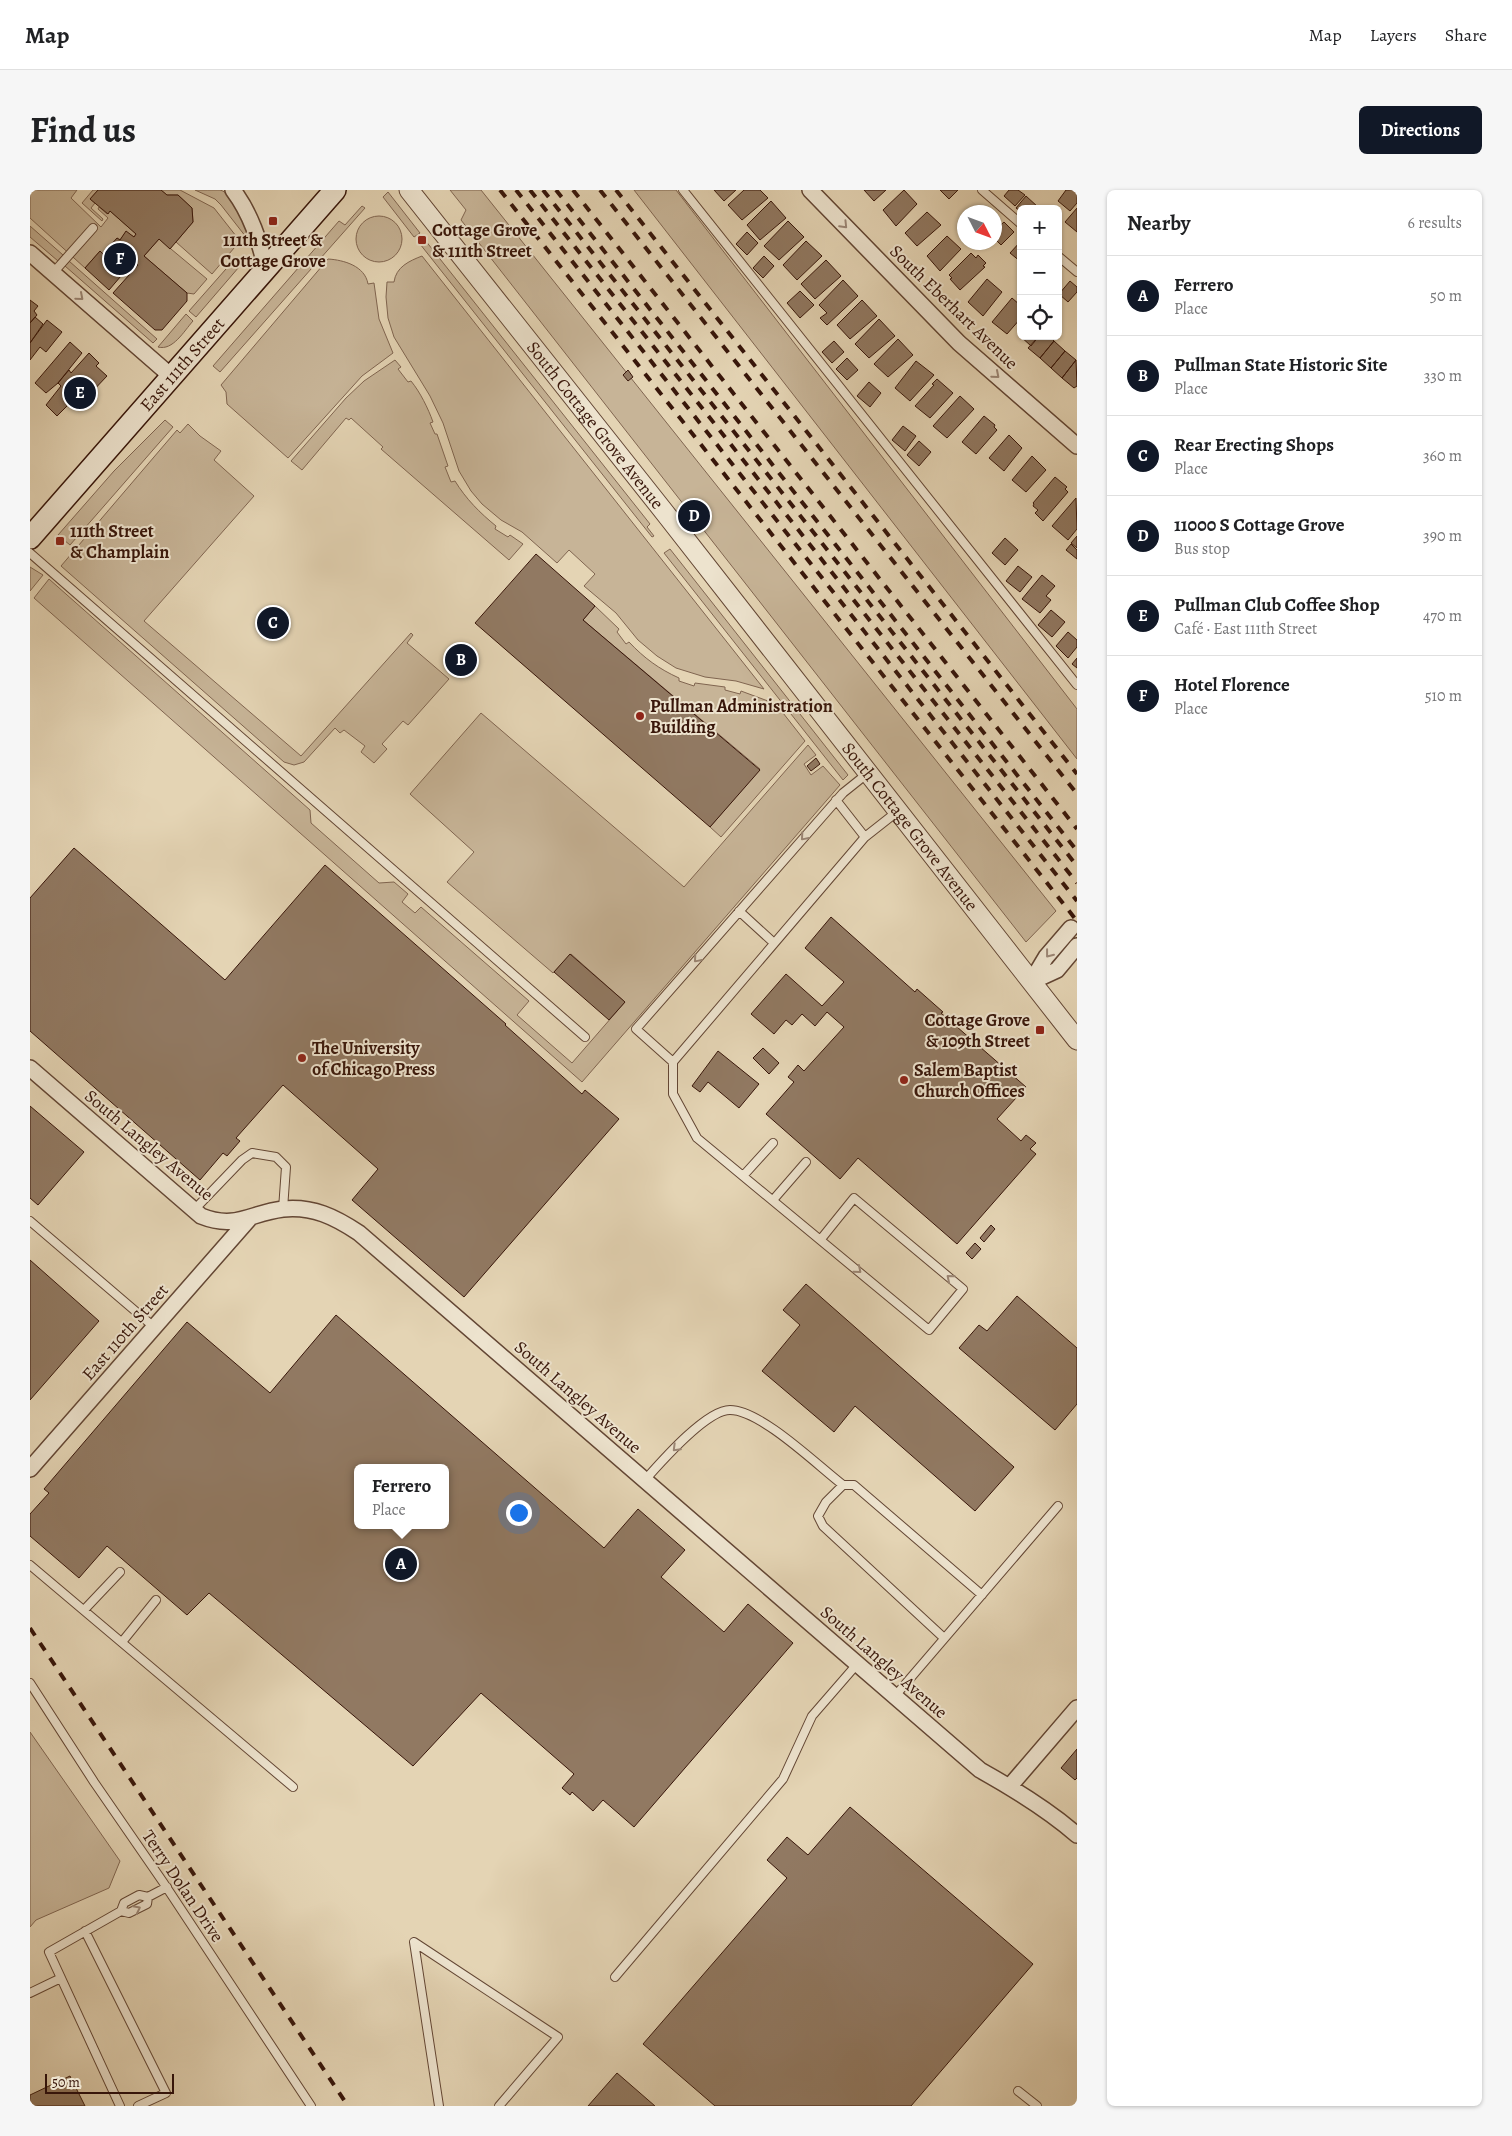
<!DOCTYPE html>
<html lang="en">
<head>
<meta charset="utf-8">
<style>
	:root { --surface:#fff; --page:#f6f6f6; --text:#202124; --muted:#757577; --line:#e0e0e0; --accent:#111827 }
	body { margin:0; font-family:Alegreya,serif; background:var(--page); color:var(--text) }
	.controls { position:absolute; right:15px; top:15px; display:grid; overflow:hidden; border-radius:8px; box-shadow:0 1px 4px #0004 }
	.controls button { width:45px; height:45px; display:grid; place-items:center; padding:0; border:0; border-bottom:1px solid var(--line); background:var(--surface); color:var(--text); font:25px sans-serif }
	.compass { position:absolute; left:927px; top:15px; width:45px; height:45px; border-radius:50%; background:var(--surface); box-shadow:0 1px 4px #0004; rotate:132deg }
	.scale { position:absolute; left:15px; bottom:12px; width:129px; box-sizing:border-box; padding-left:5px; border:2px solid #38160a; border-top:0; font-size:14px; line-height:18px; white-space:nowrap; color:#38160a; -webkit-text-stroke:4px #ede3ce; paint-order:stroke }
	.you { position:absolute; left:488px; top:1322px; width:18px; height:18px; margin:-12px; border:4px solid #fff; border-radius:50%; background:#1a73e8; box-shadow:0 0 0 8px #1a73e833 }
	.badge { display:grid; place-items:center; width:32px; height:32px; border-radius:50%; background:var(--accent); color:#fff; font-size:16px; font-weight:700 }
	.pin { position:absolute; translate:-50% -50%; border:2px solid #fff; box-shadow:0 1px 5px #0006 }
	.popup { position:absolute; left:324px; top:1274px; width:95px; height:65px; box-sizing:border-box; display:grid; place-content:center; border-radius:8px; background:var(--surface); filter:drop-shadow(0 1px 4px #0005); font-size:16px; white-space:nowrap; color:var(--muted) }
	.popup b { font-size:19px; color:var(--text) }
	.popup::after { content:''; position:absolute; left:50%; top:100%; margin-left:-10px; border:10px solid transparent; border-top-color:var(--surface) }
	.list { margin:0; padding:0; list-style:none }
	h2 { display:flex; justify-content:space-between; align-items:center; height:65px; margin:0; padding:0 20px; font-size:21px }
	h2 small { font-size:16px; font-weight:400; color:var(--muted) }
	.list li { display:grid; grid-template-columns:32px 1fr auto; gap:15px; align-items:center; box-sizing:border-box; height:80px; padding:0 20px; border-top:1px solid var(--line) }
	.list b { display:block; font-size:19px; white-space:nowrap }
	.list p { margin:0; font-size:16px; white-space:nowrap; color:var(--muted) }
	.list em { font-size:16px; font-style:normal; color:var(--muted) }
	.icon { flex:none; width:28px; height:28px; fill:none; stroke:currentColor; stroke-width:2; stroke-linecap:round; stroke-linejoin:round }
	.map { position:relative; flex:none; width:1047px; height:1916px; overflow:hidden; border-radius:8px }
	header { display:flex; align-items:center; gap:30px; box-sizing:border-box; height:70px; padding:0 25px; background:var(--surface); border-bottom:1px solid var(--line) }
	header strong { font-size:24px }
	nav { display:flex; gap:28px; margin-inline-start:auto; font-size:18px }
	.intro { display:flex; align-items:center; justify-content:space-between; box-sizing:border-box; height:120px; padding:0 30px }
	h1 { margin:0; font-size:35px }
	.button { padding:12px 22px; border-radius:8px; background:var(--accent); color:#fff; font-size:18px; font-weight:700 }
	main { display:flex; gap:30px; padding:0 30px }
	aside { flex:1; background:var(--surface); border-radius:8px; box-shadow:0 1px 4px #0004 }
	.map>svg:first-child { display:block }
	.green { fill:#c7b497; stroke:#806550 }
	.building { fill:#917962; stroke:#38160a; fill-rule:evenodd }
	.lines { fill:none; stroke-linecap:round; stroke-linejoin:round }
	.service-casing { stroke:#634634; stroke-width:10 }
	.minor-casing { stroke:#634634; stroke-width:18 }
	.tertiary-casing { stroke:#634634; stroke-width:21 }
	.secondary-casing { stroke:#38160a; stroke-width:24 }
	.service { stroke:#ede3ce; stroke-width:8 }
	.minor { stroke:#ede3ce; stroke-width:15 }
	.tertiary { stroke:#ede3ce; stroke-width:19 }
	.secondary { stroke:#ede3ce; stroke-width:21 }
	.rail { stroke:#38160a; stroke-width:4; stroke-dasharray:9 9; stroke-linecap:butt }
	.oneway { stroke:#9c8776 }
	.poi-dot { fill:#8f2418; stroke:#ede3ce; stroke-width:2 }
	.labels { text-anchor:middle; stroke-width:4; stroke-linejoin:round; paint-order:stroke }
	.poi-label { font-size:18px; font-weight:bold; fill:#38160a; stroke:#ede3ce; text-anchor:start }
	.street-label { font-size:18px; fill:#38160a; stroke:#ede3ce }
</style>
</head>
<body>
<header>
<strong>Map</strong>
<nav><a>Map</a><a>Layers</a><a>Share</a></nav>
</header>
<div class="intro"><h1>Find us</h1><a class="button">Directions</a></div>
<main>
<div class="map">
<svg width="1047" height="1916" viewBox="0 0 1047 1916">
	<rect width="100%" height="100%" fill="#e4d4b4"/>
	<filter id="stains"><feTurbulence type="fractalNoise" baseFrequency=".004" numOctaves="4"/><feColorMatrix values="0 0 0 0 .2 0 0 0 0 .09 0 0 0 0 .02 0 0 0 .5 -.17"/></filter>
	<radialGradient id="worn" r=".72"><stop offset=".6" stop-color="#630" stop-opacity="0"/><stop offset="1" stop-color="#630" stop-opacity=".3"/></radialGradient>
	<path class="green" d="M0 0H47L41 8 71 37 78 28 68 19 69 17 77 24 80 21 106 44 104 47 96 42 90 50 87 48 73 64 70 61 55 78 0 28Z
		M63 0H68L60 9 65 13 61 18 73 29 72 31 52 13Z
		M131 0H150L184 18 210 51 182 84 146 52 163 32 162 18 148 5H137Z
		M165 0C173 0 182 0 190 0 203 3 214 31 219 42L216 47 191 15 185 9Z
		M420 0H451L1026 721 996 752 431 30 436 20Z
		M604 0H646L1047 519V569Z
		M358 2 390 43 384 47 353 7Z
		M332 16 335 18 190 182 183 176 309 31 315 35Z
		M326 49a23 23 0 1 1 46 0a23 23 0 1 1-46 0Z
		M0 36 33 65 28 71 0 47Z
		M129 49 177 89 164 104 157 103 114 66Z
		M395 50 620 334 617 337 624 346 622 347 390 54Z
		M392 66 734 499 706 491 675 487 646 478 627 466 608 450 586 423 554 396 565 384 539 360 527 373 492 342 471 330 452 314 441 301 429 281 413 233 400 206 364 147 358 128 356 107 357 92H364C366 77 379 71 392 66Z
		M298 69C314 70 335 76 338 94L344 93 349 129 363 163 332 186 258 268 197 214 196 202 191 195Z
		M39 71 127 149 123 153 35 76Z
		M203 71 209 77 166 127 159 121Z
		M156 124 163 131C154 141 143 161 128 157Z
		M365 170 371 177 368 179 378 192 381 191C390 202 398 218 403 232L400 233 405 244H407L418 276 415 277 421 292 425 291C436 309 450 323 466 336L465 339 478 347 480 345 493 354 479 370 351 259 353 257 321 228 319 230 316 228 272 280 261 271 316 208 334 191Z
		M135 230 143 237 40 355 28 345 84 281Z
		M158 234 170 246 191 261 184 270 224 306 114 431 271 566 381 443 383 445 377 453 419 489 378 535 373 531 352 554 357 559 344 573 331 562 335 556 314 540 310 543 305 538 274 572 264 575 254 572 31 376 147 240 150 243Z
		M640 359 818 585 813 590 634 363Z
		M0 377 13 385 0 401Z
		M19 389 280 620 281 633 349 693 364 692 378 704 372 712 385 723 391 717 499 811 487 825 542 873 595 812 541 764 523 783 417 692 444 662 380 604 451 523 654 697 778 555 786 565 774 574 781 585 793 576 810 595 552 892 4 408Z
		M565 416 589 439 587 442 596 454 599 452C614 468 629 479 649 488V491L664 496 665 493 695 497V500L710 504 711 501 746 514 775 551 691 647 680 637 730 579 553 430Z
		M0 1542 90 1671 79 1698 6 1730 0 1737Z"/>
	<path class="building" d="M68 0H131L137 5H148L162 18 163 32 140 59 129 49 114 66 157 103V111L132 140H125L83 103 108 75 103 72 79 100 55 78 70 61 73 64 87 48 90 50 96 41 104 47 106 44 80 21 78 24 60 9Z
		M684 0H706L694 11Z
		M714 0H730L738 8 712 30 698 15Z
		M834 0H856L844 11Z
		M874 0 887 14 866 36 853 20Z
		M910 0H928L919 9Z
		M979 0H988L995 5 985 16 974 6Z
		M1036 0H1047V13L1040 21 1028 11Z
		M996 6 1008 17 1006 19H991V22L986 18Z
		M741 11 756 28 730 50 717 35Z
		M1047 18V42L1035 32Z
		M897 22 911 35 887 56 875 43Z
		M758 31 774 47 749 70 734 56Z
		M974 32 984 42 971 55 964 48V41Z
		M717 42 728 53 717 65 706 54Z
		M917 46 931 59 910 81 897 66Z
		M776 51 792 66 767 90 753 75Z
		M991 51V72L980 63Z
		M941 63 946 68 948 65 956 73 953 76 955 77 930 100 920 89 922 88 919 85Z
		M734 66 744 76 733 88 723 78Z
		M796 70 811 86 785 109 771 94Z
		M957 89 972 102 953 126 938 112Z
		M813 90 828 106 797 135 790 128 797 123 789 115Z
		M1040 91 1047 97V102L1038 112 1029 104Z
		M770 101 784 115 770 128 757 113Z
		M982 108 990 115 991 113V128L977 144 962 132Z
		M0 110 8 116 4 121 7 125 0 133Z
		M832 110 847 126 820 149 807 135Z
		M5 127 13 134 0 153V133Z
		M849 129 865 146 839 168 825 154Z
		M17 130 32 142 16 162 10 157 0 170V153Z
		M991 143V146H1009L1001 156 989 145Z
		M1009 146H1019L1024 151 1010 168 998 158Z
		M868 149 883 165 858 187 844 174Z
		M804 151 814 162 802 173 792 162Z
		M1024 151 1035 161 1021 178 1010 168Z
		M40 152 52 163 28 193 16 203 5 193Z
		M1035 161 1046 170 1032 188 1021 178Z
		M59 163 69 173 66 176 77 186 60 204 62 206 53 217 45 218 40 213 27 226 16 215 31 196 28 193 39 180 41 183Z
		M817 168 828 180 817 190 806 179Z
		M1046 170 1047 196 1044 198 1032 188Z
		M886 171 904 185 880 211 865 198Z
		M598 180 603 187 598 191 593 185Z
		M907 189 923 203 900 228 885 216 904 195 902 194Z
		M839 192 851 203 840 217 827 206Z
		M930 206 944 219 917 248 903 236Z
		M954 226 965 235 964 237 967 240 946 264 932 252Z
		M873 236 886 246 875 261 862 250Z
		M979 245 992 258 974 281 959 268Z
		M889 251 901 262 889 276 877 265Z
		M1002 266 1016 280 996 302 982 290Z
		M1025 287 1037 297 1035 299 1038 302 1013 331 1005 323 1008 320 1003 316 1004 314 1003 313Z
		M1046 308 1047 339 1038 350 1022 336Z
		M1047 346V358L1041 353Z
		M975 348 988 360 975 375 962 363Z
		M1041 354 1047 360V369L1036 360Z
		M506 364 565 416 553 430 730 580 680 637 445 433Z
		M988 376 1002 387 990 402 976 391Z
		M1012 385 1025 396 1016 406 1021 410 1010 423 992 409Z
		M1021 420 1035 432 1022 447 1008 435Z
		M1038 442 1047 450V457L1038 468 1026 456Z
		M1047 468V478L1042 474Z
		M786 568 790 574 781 581 777 576Z
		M44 658 195 790 295 675 476 834 475 835 552 904 555 900 589 929 434 1107 322 1010 348 979 253 895 206 948 210 951 197 966 193 963 170 990 0 841V708Z
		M801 727 885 802 887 799 913 822 911 823 996 897 967 929 991 951 996 945 1006 953 1000 959 1006 964 927 1054 828 968 810 989 736 924 764 892 758 887 768 875 774 881 814 837 797 822 785 836 772 824 762 835 756 830 744 844 721 824 756 784 792 816 814 792 775 758Z
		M540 764 595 812 579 830 524 782Z
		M733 858 749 873 739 884 723 868Z
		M688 861 729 894 709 918 678 892 670 902 662 896Z
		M0 916 54 962 8 1015 0 1008Z
		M961 1035 965 1039 954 1052 950 1048Z
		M945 1053 951 1059 942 1069 936 1063Z
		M0 1070 69 1131 0 1210Z
		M776 1094 984 1277 945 1321 825 1216 804 1242 732 1181 770 1135 753 1120Z
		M987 1106 1047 1158V1214L1025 1240 929 1158 949 1135 957 1141Z
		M306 1125 574 1358 608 1319 655 1360 631 1387 694 1442 718 1414 763 1453 604 1637 573 1610 563 1621 542 1602 540 1605 532 1598 544 1584 451 1503 383 1576 179 1403 157 1425 77 1356 49 1388 0 1346V1324L19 1303 14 1299 157 1132 240 1203ZM327 1278H415V1335H327Z
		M1047 1559V1588L1045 1590 1031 1578Z
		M820 1617 1003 1774 881 1916H685L613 1854 757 1688 737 1670 757 1647 778 1665Z
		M587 1883 625 1916H558Z
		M40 1886 55 1916H0V1905Z"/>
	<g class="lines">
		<defs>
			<path id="service" d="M653 0 1047 495
				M952 0 991 34
				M1028 66 1047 82
				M23 83 63 38
				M0 363 555 847
				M806 610 835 647
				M709 721 744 753
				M643 872 606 839 813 603 838 583
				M713 986 743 953
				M743 1010 776 972
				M163 1021 212 970 222 963 246 967 256 977 253 1019
				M0 1031 124 1137
				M791 1049 824 1008 933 1099 899 1140 667 948 643 904V872L835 647 868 621
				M615 1290C631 1272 676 1220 700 1220 731 1220 788 1276 813 1295
				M0 1375 263 1597
				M54 1420 90 1382
				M914 1448 793 1336 788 1326 796 1312 813 1295H824L952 1405
				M92 1452 126 1410
				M0 1493 64 1592 133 1692 281 1916
				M865 1506 1028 1316
				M91 1721 99 1723 117 1714 118 1707
				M55 1741 136 1903 108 1916
				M585 1787 753 1589 782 1526 828 1473
				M0 1803 31 1788
				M988 1901 1007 1916
				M90 1916 19 1762 91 1721 94 1713 109 1705 118 1707 137 1697
				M409 1916 384 1752 528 1847 469 1916"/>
			<path id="minor" d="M203 0C221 24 229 50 236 79
				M780 0 929 153 1047 256
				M0 63 141 186
				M1001 792 1016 767 1041 738
				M1001 792 1027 780 1047 756
				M0 878 171 1026C206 1040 220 1023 253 1019 283 1016 305 1027 329 1043L950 1580C984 1599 1017 1619 1047 1645
				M0 1279 219 1029
				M980 1596 1047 1518"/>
			<g id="tertiary">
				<path id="s1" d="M379 0 635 323 1047 850"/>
			</g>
			<g id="secondary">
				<path id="s2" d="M0 348 305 0"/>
			</g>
		</defs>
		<use href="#service" class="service-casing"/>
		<use href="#minor" class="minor-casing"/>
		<use href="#tertiary" class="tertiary-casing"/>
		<use href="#secondary" class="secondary-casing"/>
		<use href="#service" class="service"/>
		<use href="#minor" class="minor"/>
		<use href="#tertiary" class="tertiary"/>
		<use href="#secondary" class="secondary"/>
		<path class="rail" d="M470 0 1047 731
			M486 0 1047 711
			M500 0 1047 693
			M513 0 1047 676
			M526 0 1047 661
			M543 0 1047 639
			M570 0 1047 604
			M586 0 1047 584
			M0 1438 318 1916"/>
	</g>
	<defs><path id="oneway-chevron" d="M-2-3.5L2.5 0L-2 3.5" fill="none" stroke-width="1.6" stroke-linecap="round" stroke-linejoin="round" transform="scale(1.25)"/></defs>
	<g class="oneway">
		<use href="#oneway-chevron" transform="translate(814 35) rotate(46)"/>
		<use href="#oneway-chevron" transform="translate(50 107) rotate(41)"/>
		<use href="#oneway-chevron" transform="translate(966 185) rotate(41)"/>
		<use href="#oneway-chevron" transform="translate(774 647) rotate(131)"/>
		<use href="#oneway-chevron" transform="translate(1019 764) rotate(128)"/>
		<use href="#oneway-chevron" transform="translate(667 769) rotate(131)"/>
		<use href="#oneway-chevron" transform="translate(828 1080) rotate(40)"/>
		<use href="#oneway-chevron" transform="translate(920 1088) rotate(-140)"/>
		<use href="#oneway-chevron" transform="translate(646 1258) rotate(135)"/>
		<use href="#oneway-chevron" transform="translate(107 1719) rotate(-27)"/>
	</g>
	<g class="poi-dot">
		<rect x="238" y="26" width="10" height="10" rx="2.5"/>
		<rect x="387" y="45" width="10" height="10" rx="2.5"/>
		<rect x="25" y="346" width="10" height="10" rx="2.5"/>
		<circle cx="610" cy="526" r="5"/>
		<rect x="1005" y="835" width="10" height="10" rx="2.5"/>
		<circle cx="272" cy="868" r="5"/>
		<circle cx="874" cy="890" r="5"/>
	</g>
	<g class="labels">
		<g class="poi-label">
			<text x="402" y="46">Cottage Grove<tspan x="402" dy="21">&amp; 111th Street</tspan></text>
			<text x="243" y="56" text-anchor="middle">111th Street &amp;<tspan x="243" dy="21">Cottage Grove</tspan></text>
			<text x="40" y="347">111th Street<tspan x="40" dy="21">&amp; Champlain</tspan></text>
			<text x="620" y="522">Pullman Administration<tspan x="620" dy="21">Building</tspan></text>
			<text x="1000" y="836" text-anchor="end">Cottage Grove<tspan x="1000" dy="21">&amp; 109th Street</tspan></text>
			<text x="282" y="864">The University<tspan x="282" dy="21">of Chicago Press</tspan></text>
			<text x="884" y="886">Salem Baptist<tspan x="884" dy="21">Church Offices</tspan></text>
		</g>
		<g class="street-label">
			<text transform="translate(924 117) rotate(44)" y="6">South Eberhart Avenue</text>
			<text dy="6" stroke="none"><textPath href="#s2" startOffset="231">East 111th Street</textPath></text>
			<text dy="6" stroke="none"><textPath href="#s1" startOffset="300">South Cottage Grove Avenue</textPath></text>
			<text dy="6" stroke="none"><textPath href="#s1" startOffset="810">South Cottage Grove Avenue</textPath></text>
			<text transform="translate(119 955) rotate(40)" y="6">South Langley Avenue</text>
			<text transform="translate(95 1142) rotate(-49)" y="6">East 110th Street</text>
			<text transform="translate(548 1207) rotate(41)" y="6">South Langley Avenue</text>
			<text transform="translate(854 1472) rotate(41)" y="6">South Langley Avenue</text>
			<text transform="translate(153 1696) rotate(56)" y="6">Terry Dolan Drive</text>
		</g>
	</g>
	<rect width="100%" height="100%" filter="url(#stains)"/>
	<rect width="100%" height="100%" fill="url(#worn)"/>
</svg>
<div class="controls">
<button>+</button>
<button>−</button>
<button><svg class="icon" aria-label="locate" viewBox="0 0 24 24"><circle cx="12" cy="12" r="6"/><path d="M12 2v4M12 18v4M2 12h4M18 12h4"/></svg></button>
</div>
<svg class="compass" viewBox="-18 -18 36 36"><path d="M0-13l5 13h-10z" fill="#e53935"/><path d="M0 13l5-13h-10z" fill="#757577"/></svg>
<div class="scale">50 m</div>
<div class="you"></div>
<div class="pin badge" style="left:371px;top:1374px">A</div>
<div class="popup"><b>Ferrero</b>Place</div>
<div class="pin badge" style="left:431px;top:470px">B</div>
<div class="pin badge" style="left:243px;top:433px">C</div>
<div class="pin badge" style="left:664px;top:326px">D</div>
<div class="pin badge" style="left:50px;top:203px">E</div>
<div class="pin badge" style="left:90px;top:69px">F</div>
</div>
<aside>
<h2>Nearby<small>6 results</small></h2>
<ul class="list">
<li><span class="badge">A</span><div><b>Ferrero</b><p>Place</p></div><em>50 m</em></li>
<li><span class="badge">B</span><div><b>Pullman State Historic Site</b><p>Place</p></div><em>330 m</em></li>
<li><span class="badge">C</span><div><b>Rear Erecting Shops</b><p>Place</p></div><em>360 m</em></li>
<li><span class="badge">D</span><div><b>11000 S Cottage Grove</b><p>Bus stop</p></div><em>390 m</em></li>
<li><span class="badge">E</span><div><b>Pullman Club Coffee Shop</b><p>Café · East 111th Street</p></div><em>470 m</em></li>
<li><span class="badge">F</span><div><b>Hotel Florence</b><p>Place</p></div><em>510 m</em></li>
</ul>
</aside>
</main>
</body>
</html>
